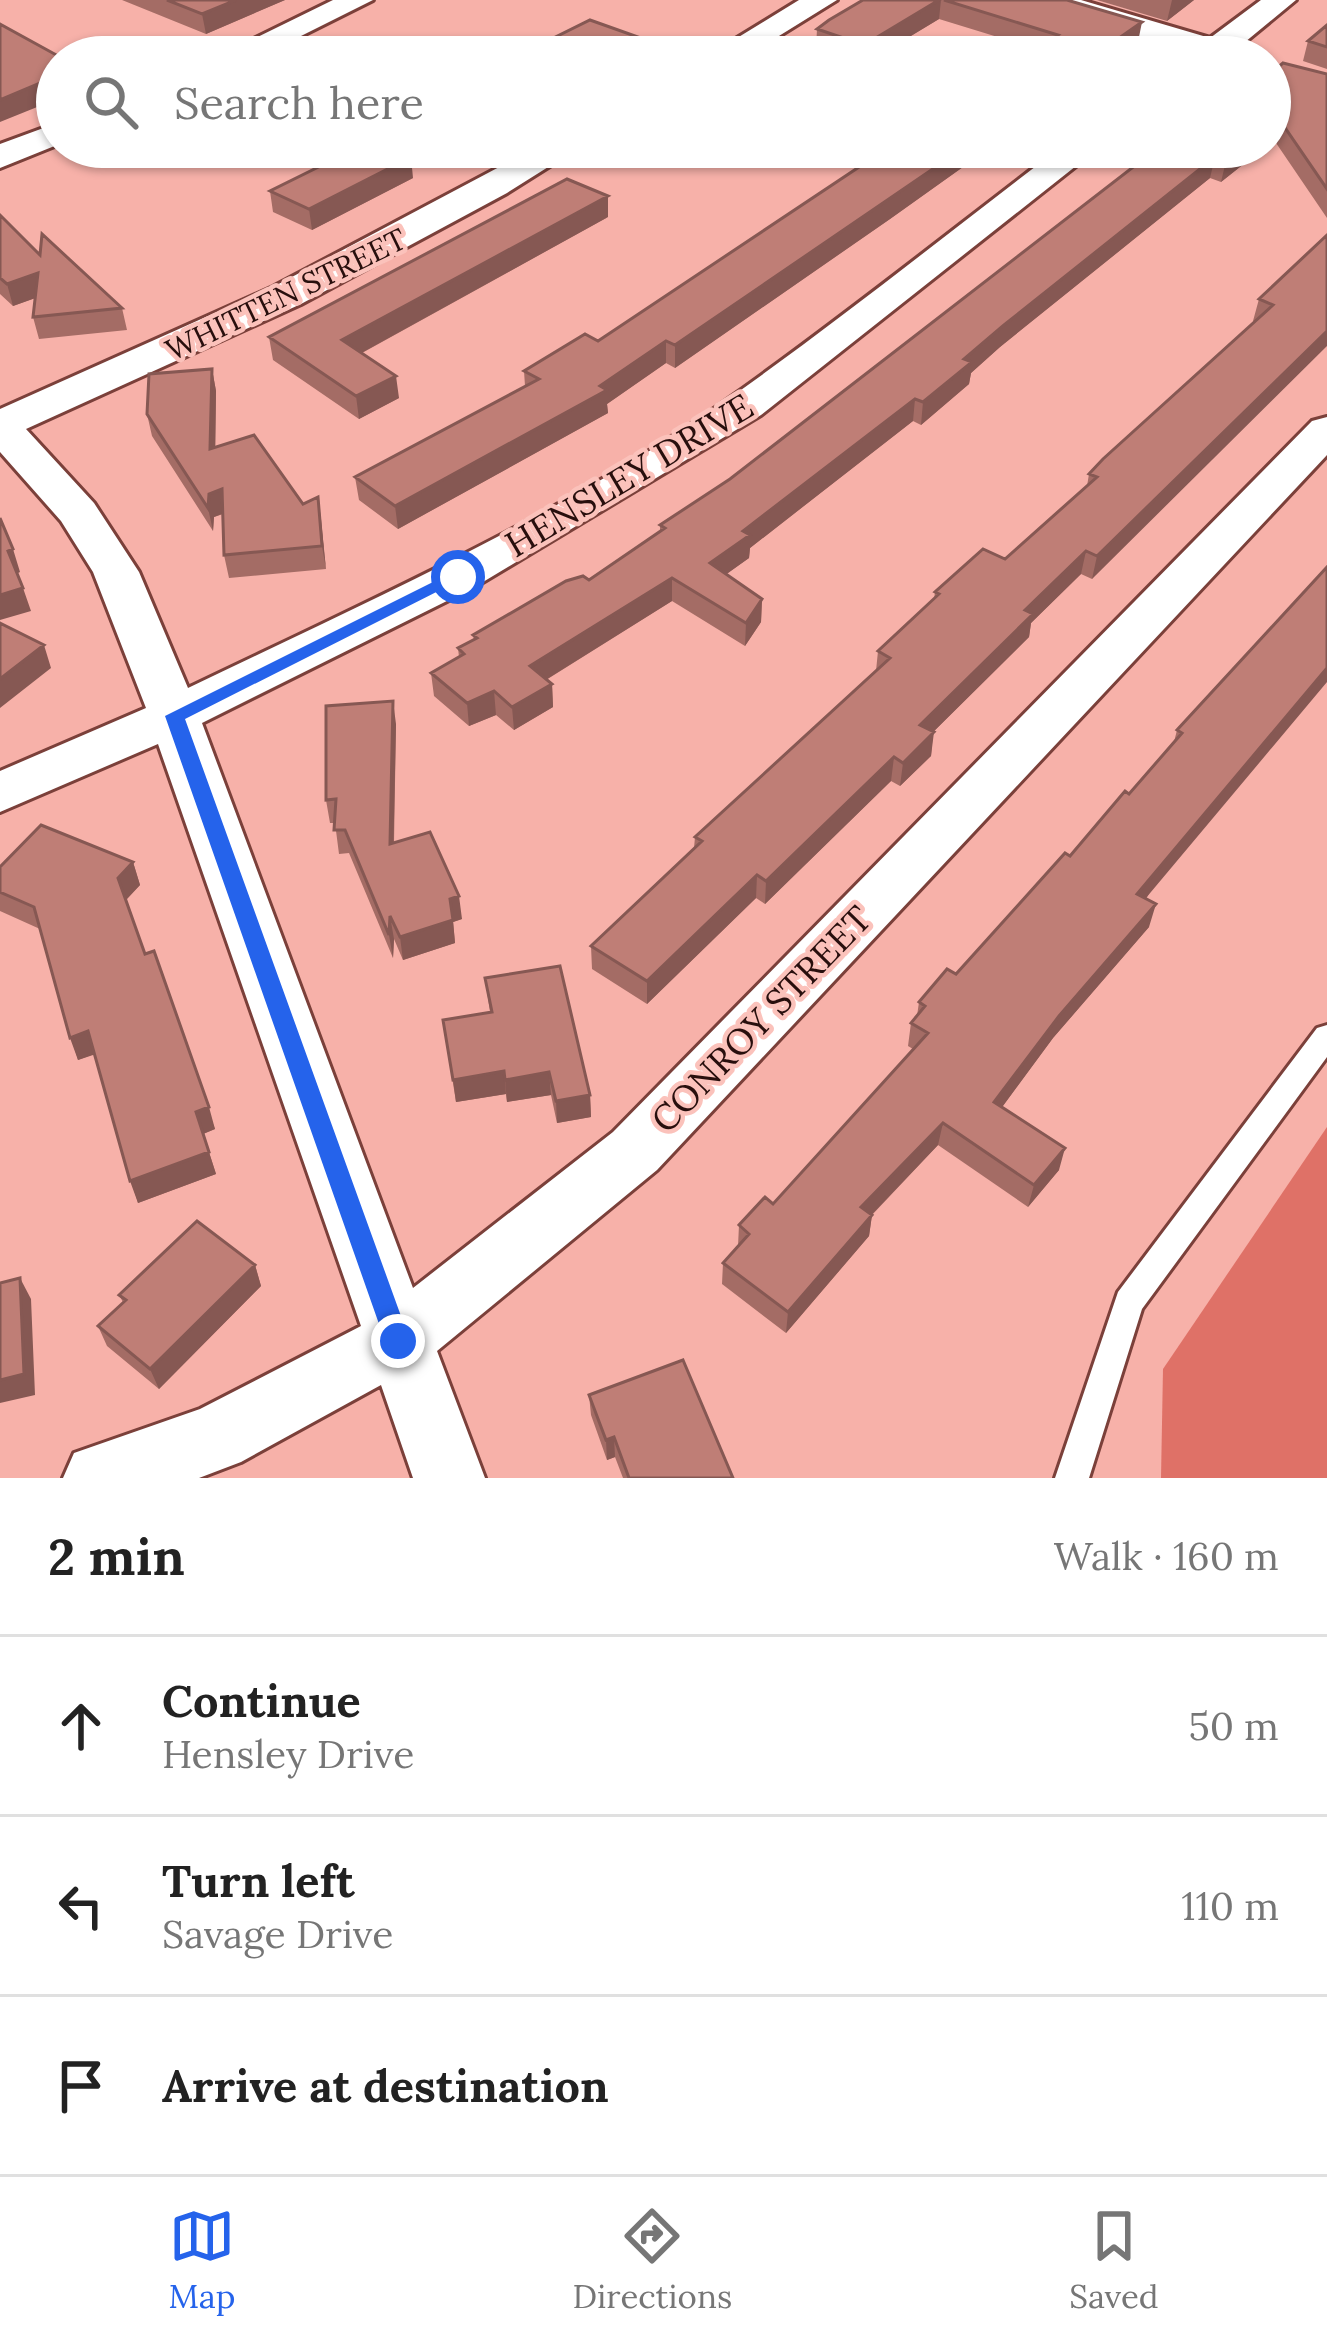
<!DOCTYPE html>
<html lang="en">
<head>
<meta charset="utf-8">
<style>
	:root { --surface:#fff; --page:#f2f2f2; --text:#222; --muted:#767676; --line:#e0e0e0; --accent:#2563eb }
	body { margin:0; font-family:Lora,serif; background:var(--page); color:var(--text) }
	.stop { position:absolute; width:36px; height:36px; margin:-27px; border:9px solid #2563eb; border-radius:50%; background:#fff }
	.stop.end { background:#2563eb; border-color:#fff; box-shadow:0 3px 12px #0008 }
	.list { margin:0; padding:0; list-style:none }
	h2 { display:flex; justify-content:space-between; align-items:center; height:156px; margin:0; padding:0 48px; font-size:51px }
	h2 small { font-size:39px; font-weight:400; color:var(--muted) }
	.list li { display:grid; grid-template-columns:78px 1fr auto; gap:36px; align-items:center; box-sizing:border-box; height:180px; padding:0 48px; border-top:3px solid var(--line) }
	.list b { display:block; font-size:45px; white-space:nowrap }
	.list p { margin:0; font-size:39px; white-space:nowrap; color:var(--muted) }
	.list em { font-size:39px; font-style:normal; color:var(--muted) }
	.icon { flex:none; width:66px; height:66px; fill:none; stroke:currentColor; stroke-width:2; stroke-linecap:round; stroke-linejoin:round }
	.map { position:relative; flex:none; width:1327px; height:1478px; overflow:hidden }
	.search { position:absolute; background:var(--surface); box-shadow:0 3px 9px #0004; left:36px; right:36px; top:36px; height:132px; display:flex; align-items:center; gap:30px; box-sizing:border-box; padding:0 42px; border-radius:66px; color:var(--muted); font-size:45px }
	.sheet { height:696px; background:var(--surface) }
	nav { display:flex; justify-content:space-around; align-items:center; box-sizing:border-box; height:168px; border-top:3px solid var(--line); background:var(--surface); font-size:33px; color:var(--muted) }
	nav a { display:grid; justify-items:center; gap:6px }
	nav .on { color:var(--accent) }
	.map>svg:first-child { display:block }
	.forest { fill:#df7167 }
	.lines { fill:none; stroke-linecap:round; stroke-linejoin:round }
	.service-casing { stroke:#7b403a; stroke-width:6 }
	.minor-casing { stroke:#7b403a; stroke-width:6 }
	.service { fill:#fff; fill-rule:evenodd }
	.minor { fill:#fff; fill-rule:evenodd }
	.wall { fill:#a46c65 }
	.shaded-wall { fill:#865853 }
	.building { fill:#bf7e76; stroke:#865853; stroke-width:3 }
	.route { fill:#2563eb }
	.labels { text-anchor:middle; stroke-width:9; stroke-linejoin:round; paint-order:stroke }
	.far-street-label { font-size:30px; fill:#280f0d; stroke:#fbc2bb }
	.street-label { font-size:36px; fill:#280f0d; stroke:#fbc2bb }
</style>
</head>
<body>
<div class="map">
<svg width="1327" height="1478" viewBox="0 0 1327 1478">
	<rect width="100%" height="100%" fill="#f7b1a9"/>
	<path class="forest" d="M1327 1127V1478H1161L1163 1369Z"/>
	<g class="lines">
		<defs>
			<path id="service" d="M1327 1025V1057L1142 1309 1089 1478H1055L1118 1292 1317 1028Z"/>
			<path id="minor" d="M333 0H373L259 57H217Z
				M799 0H837L745 57H706Z
				M1033 0H1081L1210 38 1261 0H1296L1239 47 1256 57H1189L1192 53 1037 7Z
				M57 123V145L0 168V144Z
				M537 147H580L507 193 301 304 26 429 94 503 139 572 188 688C371 600 567 513 734 395 845 316 952 230 1061 147H1100L761 415 473 588 202 723 413 1288 613 1132 1312 421 1327 417V455L657 1170 437 1351 485 1478H413L381 1385 241 1462 199 1478H63L74 1453 200 1409 361 1326 158 744 0 812V771L146 708 93 572 61 521 0 452V409L273 287Z"/>
		</defs>
		<use href="#service" class="service-casing"/>
		<use href="#minor" class="minor-casing"/>
		<use href="#service" class="service"/>
		<use href="#minor" class="minor"/>
	</g>
	<path class="wall" d="M122 0H285L206 34Z
		M863 0H1067L1138 42 1037 49 939 19 876 57H838L816 49 817 29Z
		M1097 0H1194L1167 21Z
		M1327 25V69L1303 61 1308 41Z
		M1270 74H1327V218L1274 140Z
		M873 147H991L890 219 675 368 666 363 607 404 608 413 398 529 359 500 355 477 525 386 524 371 598 341 863 165 864 153Z
		M1159 147H1265L1221 182 1210 178 1000 347 971 373 969 384 921 425 913 421 750 548 749 558 726 574 762 599 761 622 745 646 672 601 546 680 552 684 553 707 514 730 496 715 469 726 434 696 431 673 459 657 458 648 474 640 473 635 589 580 660 532V525L730 479Z
		M413 178 312 230 273 212 270 191Z
		M0 215 40 255 122 308 127 330 39 339 33 317 35 298 13 306 0 294Z
		M608 217 362 353 399 398 359 419 273 360 269 337Z
		M1327 235 1092 579 1081 574 1031 623 1029 637 933 732 931 756 900 786 891 781 765 904 756 898 647 1004 592 969 591 946 694 848 695 837 876 671 878 651 934 599 935 592 1005 559 1087 486 1089 474 1255 322 1253 321 1259 299Z
		M212 369 216 391 215 447 303 504 318 497 326 569 229 578 224 555 223 514 214 517 213 531 152 436 147 414Z
		M1327 567 1146 899 1149 927 1053 1038 1002 1107 1059 1170 1028 1207 938 1145 872 1215 869 1236 786 1333 722 1284 723 1263 738 1246 739 1225 773 1204 913 1049 908 1046 911 1023 917 1016 919 1002 956 974 1129 794 1174 742 1177 730Z
		M396 724 394 843 462 919 453 922 455 943 403 960 394 939 393 958 349 853 339 854 335 823H330L326 800Z
		M133 862 140 885 126 900 145 954 215 1129 203 1134 216 1174 138 1203 94 1054 78 1060 40 929 0 911V867Z
		M485 978 590 1095 591 1117 557 1123 551 1095 507 1102 506 1094 456 1102 443 1020 490 1012Z
		M255 1265 261 1286 159 1389 107 1346 98 1326 123 1302 119 1295Z
		M589 1395 733 1478H623L615 1457 607 1460 591 1415Z"/>
	<path class="shaded-wall" d="M236 0H285L206 34 202 14Z
		M941 0 939 19 876 57H863L864 45Z
		M1172 0H1194L1167 21Z
		M1142 22 1138 42 1117 57H1092Z
		M638 37 637 57H599Z
		M57 76V99L0 122V100Z
		M1279 119 1274 140 1270 143V126Z
		M965 147H991L890 219 675 368V345Z
		M1243 147H1265L1221 182 1226 161Z
		M411 157 413 178 312 230 309 209Z
		M1215 157 1210 178 1000 347 971 373 969 384 921 425 923 402 964 359 1004 325Z
		M608 196V217L345 362 342 340Z
		M38 273 44 295 13 306 7 284Z
		M1327 331V346L1092 579 1097 556Z
		M666 341V363L607 404 608 413 398 529 395 506 600 386Z
		M212 369 216 391 215 471 210 449Z
		M396 376 399 398 359 419 356 396Z
		M915 399 913 421 750 548 749 558 710 586V563L743 531Z
		M222 489 227 512 214 517 213 531 208 508 209 494Z
		M318 497 321 519 326 569 322 546Z
		M13 549 20 572 16 574 8 551Z
		M1086 551 1081 574 1031 623 1029 637 917 748 920 725 1025 610Z
		M672 578V601L531 689 530 666Z
		M23 588 31 611 0 620V595Z
		M762 599 761 622 745 646 746 623Z
		M44 645 51 668 0 708V679Z
		M1327 668V682L1130 917 1137 894Z
		M552 684 553 707 514 730 512 707Z
		M494 691 496 715 469 726 467 703Z
		M393 701 396 724 393 867 390 844Z
		M934 732 931 756 900 786 903 763Z
		M894 757 891 781 765 904 766 881Z
		M133 862 140 885 125 901 118 878Z
		M757 875 756 898 647 1004V981Z
		M459 896 462 919 453 922 450 899Z
		M1156 904 1149 927 1053 1038 989 1125 994 1102 1059 1016Z
		M390 916 394 939 393 958 389 935Z
		M453 920 455 943 403 960 400 937Z
		M88 1031 96 1054 78 1060 70 1038Z
		M504 1071 506 1094 456 1102 453 1080Z
		M549 1072 551 1095 507 1102 505 1080Z
		M590 1095 591 1117 557 1123 556 1101Z
		M209 1107 215 1129 203 1134 196 1112Z
		M943 1123 938 1145 858 1229 861 1207Z
		M1065 1148 1059 1170 1028 1207 1034 1185Z
		M209 1152 216 1174 138 1203 130 1181Z
		M872 1215 869 1236 786 1333 788 1312Z
		M255 1265 261 1286 159 1389 150 1369Z
		M20 1278 31 1299 35 1395 0 1403V1380Z
		M614 1437 615 1457 607 1460 606 1440Z"/>
	<path class="building" d="M167 0H236L202 14Z
		M863 0H939L864 45 817 29 829 20Z
		M944 0H1067L1142 22 1092 57H1024L1058 35Z
		M590 20 638 37 599 57H515Z
		M0 24 60 57H57V76L0 100Z
		M1327 25V47L1308 41Z
		M1283 63 1327 74V189L1279 119 1270 126V74Z
		M359 147H406L411 157 309 209 270 191Z
		M873 147H965L675 345 666 341 600 386 607 390 395 506 355 477 539 379 524 371 585 334 598 341 874 157 864 153Z
		M1159 147H1243L1226 161 1215 157 1004 325 964 359 972 362 923 402 915 399 743 531 750 535 710 563 762 599 746 623 672 578 530 666 552 684 512 707 494 691 467 703 431 673 464 654 458 648 477 638 473 635 566 581 583 576 589 580 665 528 660 525 730 479Z
		M567 179 608 196 342 340 396 376 356 396 269 337Z
		M0 215 40 255 42 234 122 308 33 317 38 273 7 284 0 278Z
		M1327 235V331L1097 556 1086 551 1025 610 1033 614 920 725 934 732 903 763 894 757 766 881 757 875 647 981 591 946 702 841 695 837 890 658 878 651 939 594 935 592 983 549 1005 559 1097 477 1089 474 1103 459 1273 305 1259 299Z
		M212 369 210 449 254 435 303 504 318 497 322 546 224 555 222 489 209 494 208 508 147 414 149 374Z
		M0 518 13 549 8 551 23 588 0 595Z
		M1327 567V668L1137 894 1156 904 1059 1016 994 1102 1065 1148 1034 1185 943 1123 861 1207 872 1215 788 1312 723 1263 749 1234 739 1225 765 1197 773 1204 928 1033 911 1023 925 1006 919 1002 947 969 956 974 1065 853 1070 856 1125 791 1129 794 1182 733 1177 730Z
		M0 623 44 645 0 679Z
		M393 701 390 844 430 832 459 896 450 899 453 920 400 937 390 916 389 935 345 830H334L336 799 326 800V706Z
		M41 825 133 862 118 878 145 954 154 951 209 1107 196 1112 209 1152 130 1181 88 1031 70 1038 34 907 0 892V867Z
		M560 966 590 1095 556 1101 549 1072 505 1080 504 1071 453 1080 443 1020 492 1012 485 978Z
		M197 1221 255 1265 150 1369 98 1326 126 1300 119 1295Z
		M20 1278 24 1374 0 1380V1283Z
		M683 1360 733 1478H629L614 1437 606 1440 589 1395Z"/>
	<path class="route" d="M451 573 466 577 185 719 410 1341 398 1353 385 1341 165 716Z"/>
	<g class="labels">
		<g class="far-street-label">
			<text transform="translate(286 295) rotate(-26)" y="10">WHITTEN STREET</text>
		</g>
		<g class="street-label">
			<text transform="translate(629 475) rotate(-31)" y="13">HENSLEY DRIVE</text>
			<text transform="translate(761 1019) rotate(-46)" y="13">CONROY STREET</text>
		</g>
	</g>
</svg>
<div class="stop" style="left:458px;top:577px"></div>
<div class="stop end" style="left:398px;top:1341px"></div>
<div class="search"><svg class="icon" aria-label="search" viewBox="0 0 24 24"><circle cx="10" cy="10" r="6"/><path d="M15 15l6 6"/></svg>Search here</div>
</div>
<section class="sheet">
<h2>2 min<small>Walk · 160 m</small></h2>
<ul class="list">
<li><svg class="icon" aria-label="ahead" viewBox="0 0 24 24"><path d="M12 20V5M6 11l6-6 6 6"/></svg><div><b>Continue</b><p>Hensley Drive</p></div><em>50 m</em></li>
<li><svg class="icon" aria-label="left" viewBox="0 0 24 24"><path d="M17 20v-9H6M10 6l-5 5 5 5"/></svg><div><b>Turn left</b><p>Savage Drive</p></div><em>110 m</em></li>
<li><svg class="icon" aria-label="arrive" viewBox="0 0 24 24"><path d="M6 21V4h12l-3 4 3 4H6"/></svg><div><b>Arrive at destination</b></div></li>
</ul>
</section>
<nav>
<a class="on"><svg class="icon" aria-label="map" viewBox="0 0 24 24"><path d="M3 6l6-2 6 2 6-2v14l-6 2-6-2-6 2zM9 4v14M15 6v14"/></svg>Map</a>
<a><svg class="icon" aria-label="directions" viewBox="0 0 24 24"><path d="M12 3l9 9-9 9-9-9zM9 14v-3h6M13 9l2 2-2 2"/></svg>Directions</a>
<a><svg class="icon" aria-label="saved" viewBox="0 0 24 24"><path d="M7 4h10v16l-5-4-5 4z"/></svg>Saved</a>
</nav>
</body>
</html>
